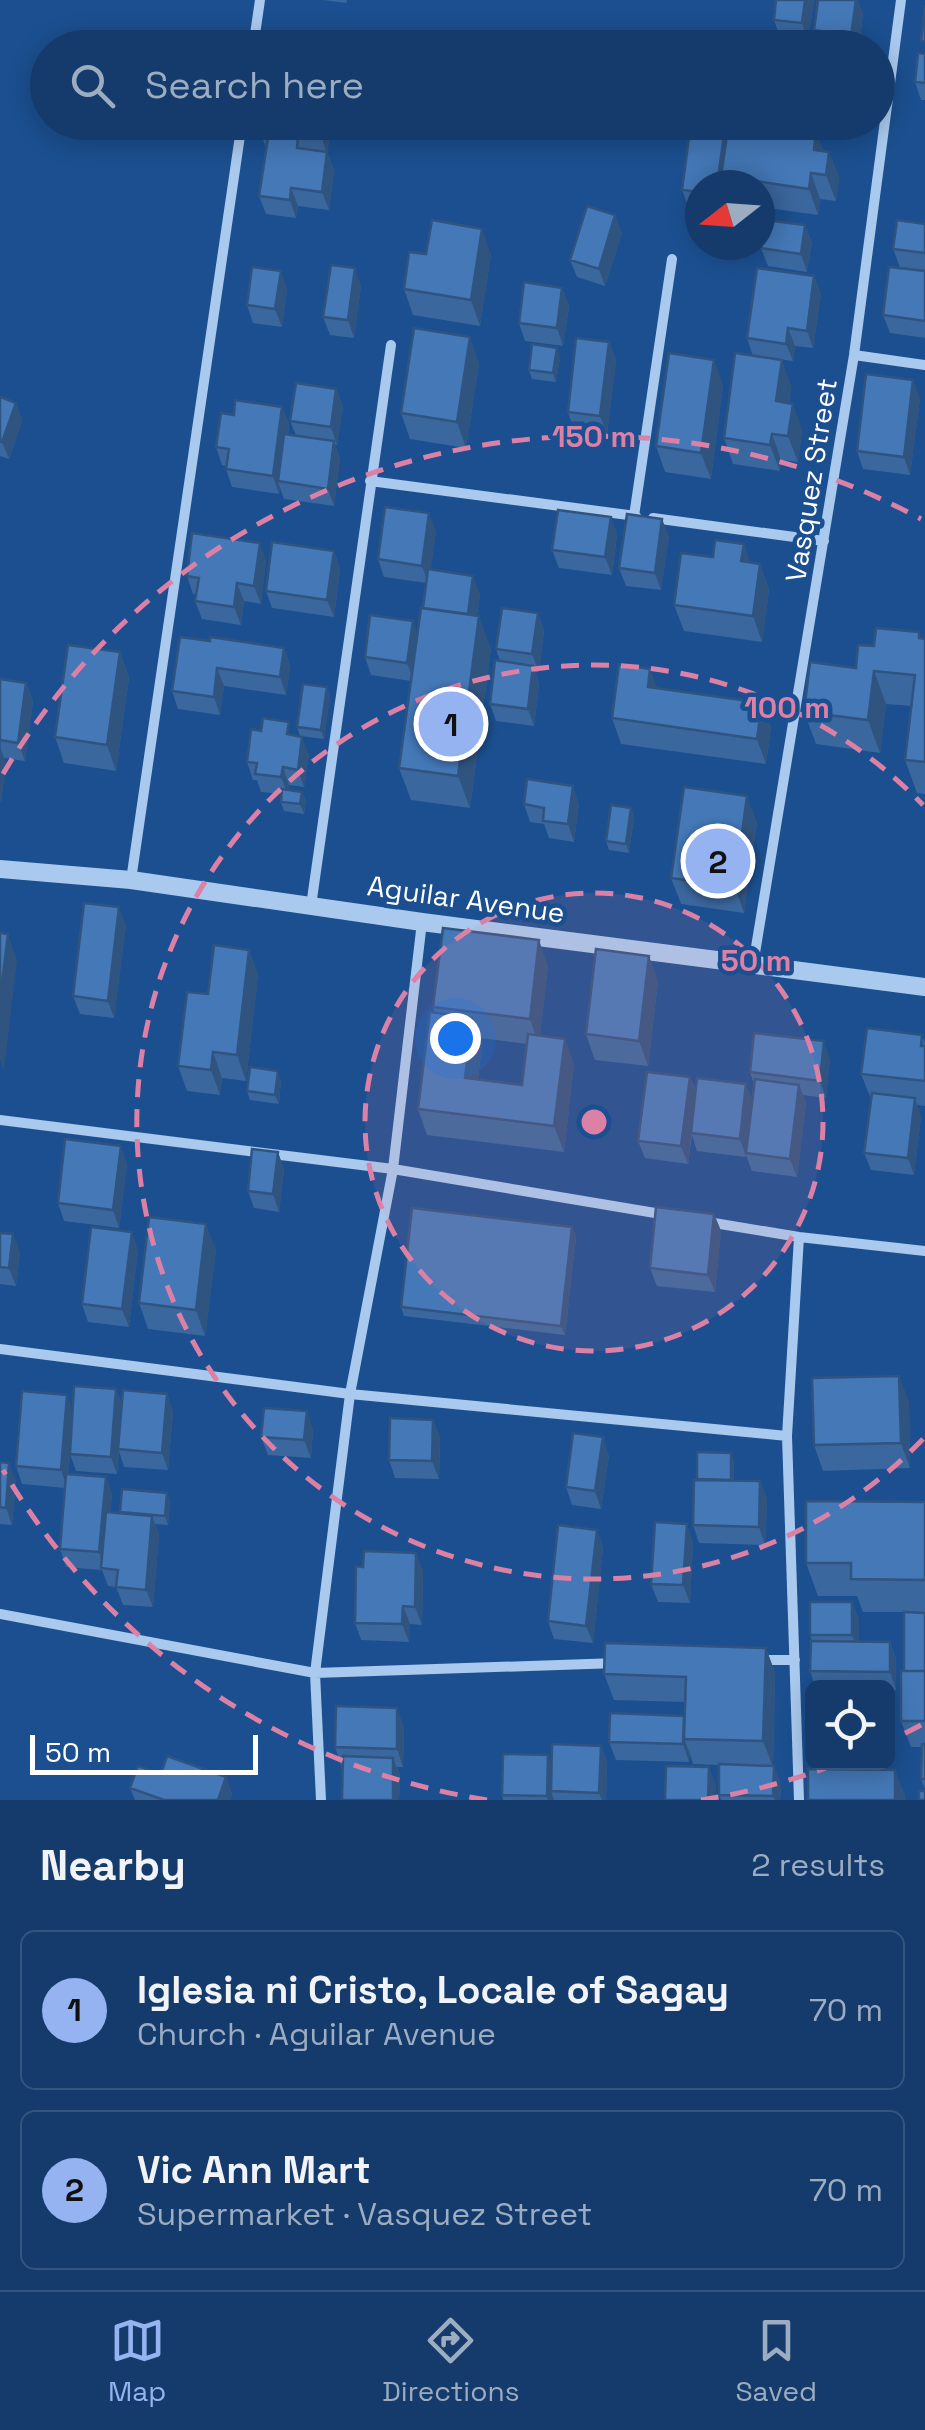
<!DOCTYPE html>
<html lang="en">
<head>
<meta charset="utf-8">
<style>
	:root { --surface:#143b6b; --page:#1d4271; --text:#f1f3f6; --muted:#9dadc1; --line:#33557e; --accent:#95b2f1 }
	body { margin:0; font-family:"Space Grotesk",sans-serif; background:var(--page); color:var(--text) }
	.controls { position:absolute; right:30px; bottom:30px; display:grid; overflow:hidden; border-radius:15px; box-shadow:0 5px 25px #0003 }
	.controls button { width:90px; height:90px; display:grid; place-items:center; padding:0; border:0; border-bottom:2px solid var(--line); background:var(--surface); color:var(--text); font:50px sans-serif }
	.compass { position:absolute; left:685px; top:170px; width:90px; height:90px; border-radius:50%; background:var(--surface); box-shadow:0 5px 25px #0003; rotate:253deg }
	.scale { position:absolute; left:30px; bottom:25px; width:228px; box-sizing:border-box; padding-left:10px; border:5px solid #fff; border-top:0; font-size:28px; line-height:35px; white-space:nowrap; color:#fff; -webkit-text-stroke:8px #1b4f8f; paint-order:stroke }
	.you { position:absolute; left:455px; top:1038px; width:35px; height:35px; margin:-25px; border:8px solid #fff; border-radius:50%; background:#1a73e8; box-shadow:0 0 0 15px #1a73e833 }
	.badge { display:grid; place-items:center; width:65px; height:65px; border-radius:50%; background:var(--accent); color:#111; font-size:32px; font-weight:700 }
	.pin { position:absolute; translate:-50% -50%; border:5px solid #fff; box-shadow:0 2px 10px #0006 }
	.list { margin:0; padding:0; list-style:none }
	h2 { display:flex; justify-content:space-between; align-items:center; height:130px; margin:0; padding:0 40px; font-size:42px }
	h2 small { font-size:32px; font-weight:400; color:var(--muted) }
	.list li { display:grid; grid-template-columns:65px 1fr auto; gap:30px; align-items:center; box-sizing:border-box; height:160px; margin:0 20px 20px; padding:0 20px; border:2px solid var(--line); border-radius:15px }
	.list b { display:block; font-size:38px; white-space:nowrap }
	.list p { margin:0; font-size:32px; white-space:nowrap; color:var(--muted) }
	.list em { font-size:32px; font-style:normal; color:var(--muted) }
	.icon { flex:none; width:55px; height:55px; fill:none; stroke:currentColor; stroke-width:2; stroke-linecap:round; stroke-linejoin:round }
	.map { position:relative; flex:none; width:925px; height:1800px; overflow:hidden }
	.search { position:absolute; background:var(--surface); box-shadow:0 5px 25px #0003; left:30px; right:30px; top:30px; height:110px; display:flex; align-items:center; gap:25px; box-sizing:border-box; padding:0 35px; border-radius:55px; color:var(--muted); font-size:38px }
	.sheet { height:490px; background:var(--surface) }
	nav { display:flex; justify-content:space-around; align-items:center; box-sizing:border-box; height:140px; border-top:2px solid var(--line); background:var(--surface); font-size:28px; color:var(--muted) }
	nav a { display:grid; justify-items:center; gap:5px }
	nav .on { color:var(--accent) }
	.map>svg:first-child { display:block }
	.lines { fill:none; stroke-linecap:round; stroke-linejoin:round }
	.minor { stroke:#a9c9ee; stroke-width:10 }
	.tertiary { stroke:#a9c9ee; stroke-width:18 }
	.wall { fill:#3a679d; fill-rule:evenodd }
	.shaded-wall { fill:#305480 }
	.building { fill:#4478b7; stroke:#305480; stroke-width:2.5 }
	.ring { fill:none; stroke:#dd80a5; stroke-width:5; stroke-dasharray:18 12 }
	.labels { text-anchor:middle; stroke-width:9; stroke-linejoin:round; paint-order:stroke }
	.street-label { font-size:28px; fill:#fff; stroke:#1b4f8f }
	.centre { fill:#dd80a5; stroke:#1b4f8f; stroke-width:5 }
	.ring-label { font-size:30px; text-anchor:middle; font-weight:bold; fill:#dd80a5; stroke:#1b4f8f; stroke-width:9; stroke-linejoin:round; paint-order:stroke }
</style>
</head>
<body>
<div class="map">
<svg width="925" height="1800" viewBox="0 0 925 1800">
	<rect width="100%" height="100%" fill="#1b4f8f"/>
	<g class="lines">
		<path class="minor" d="M253 48 260 0
			M854 355 925 365
			M370 481 636 516
			M634 516 672 259
			M653 518 824 541
			M131 880 242 122
			M311 906 391 345
			M753 965 854 355 901 0
			M0 1120 393 1169 667 1215
			M708 1222 799 1237 925 1251
			M799 1237 787 1436 799 1800
			M0 1349 350 1394 787 1436
			M0 1614 315 1673 618 1663
			M760 1660H795
			M321 1800 315 1673 350 1394 393 1169 422 922"/>
		<path class="tertiary" d="M0 869 131 880 422 922 925 987"/>
	</g>
	<path class="wall" d="M323 0H347L346 3Z
		M776 0H814L808 41 780 37 774 20Z
		M863 13 859 48H820L814 30Z
		M925 54V100H921L915 82Z
		M332 122 327 153 334 170 329 210 298 206 296 218 266 214 259 196 266 146 265 145 258 127Z
		M816 132 823 151 829 152 839 177 836 201 820 199 818 215 760 207V185H700V209L689 208 682 190 726 140Z
		M925 224V270L900 267 893 249Z
		M805 225 812 243 807 272 768 266 761 248Z
		M622 233 605 286 577 277 570 260Z
		M491 254 480 326 413 315 404 289Z
		M925 271V338L890 333 883 315Z
		M814 276 821 294 813 348 795 346 793 361 769 358 791 386 789 403 802 430 798 462 781 460 780 471 733 464 724 438 753 356 747 338Z
		M361 286 354 338 330 335 323 317Z
		M562 288 569 306 563 346 525 341 519 323Z
		M287 289 282 327 253 323 247 305Z
		M609 342 616 360 607 434 574 430 568 412Z
		M560 357 556 382 532 379 529 370Z
		M479 363 466 448 410 439 401 413Z
		M723 385 711 479 665 472 656 446Z
		M336 389 343 406 337 445 335 444 340 459 334 506 284 499 280 488 279 494 232 487 226 469V466L222 465 216 447 234 415 282 407 289 424 288 434 296 435 290 421Z
		M0 397 16 403 22 421 9 459 0 456Z
		M920 398 910 475 863 469 857 451Z
		M611 517 617 535 612 575 559 568 552 550Z
		M436 531 430 570 480 594 477 616 491 649 470 808 411 800 399 768 411 681 371 675 365 657 417 633 426 583 384 577 378 559Z
		M669 536 661 590 626 586 619 568Z
		M744 544 750 563 760 564 769 590 762 642 684 631 674 605 713 557Z
		M334 551 340 569 334 617 272 608 266 591Z
		M266 560 261 604 244 601 241 625 202 619 195 601 196 594H193L187 576Z
		M538 613 544 631 539 672H535L539 684 534 726 496 721 490 704 500 661 496 649Z
		M922 639H925V794L917 793 905 760 912 706 886 704 880 753 816 744 804 712 856 668 874 646Z
		M210 641 284 648 290 666 286 695 224 686 220 715 178 709 172 691Z
		M120 652 129 678 116 771 64 763 55 737Z
		M0 679 26 683 33 701 25 761 4 758 6 764 1 803Z
		M657 688 762 703 771 728 766 764 621 744 612 718Z
		M330 696 324 739 300 736 297 727Z
		M294 735 309 755 304 787 289 785 288 790 302 792 306 801 304 814 284 811 281 802 282 794 261 792 257 780H253L247 762Z
		M524 804H579L574 842 549 838 544 824 530 822Z
		M631 808 634 817 629 853 609 850 606 841Z
		M757 822 744 913 681 904 671 878Z
		M126 925 114 1018 80 1014 73 996Z
		M249 950 258 975 246 1081 222 1078 220 1095 187 1091 178 1066 208 994Z
		M548 966 540 1035 574 1064 564 1152 427 1135 418 1109 435 1013 433 1007ZM480 1038 527 1044 522 1085 478 1079 482 1044Z
		M658 981 648 1066 595 1060 586 1034Z
		M922 1035 925 1043V1106L917 1105 921 1116 914 1175 871 1170 864 1153 871 1099 861 1074Z
		M830 1059 826 1098 803 1095 806 1103 797 1177 752 1171 746 1155V1157L697 1151 692 1135 688 1164 645 1158 638 1141 690 1077 696 1092 752 1101 754 1084 750 1072Z
		M281 1080 279 1104 250 1100 247 1091Z
		M278 1152 284 1170 279 1212 254 1208 248 1191Z
		M127 1164 119 1228 64 1221 58 1203Z
		M714 1214 721 1231 715 1292 657 1286 650 1268Z
		M572 1227 576 1237 565 1335 404 1316 401 1307Z
		M0 1233 20 1252 16 1286 0 1284Z
		M216 1249 205 1336 148 1329 139 1303Z
		M138 1250 129 1327 88 1322 82 1304Z
		M116 1389 122 1406 167 1394 173 1412 168 1470 124 1467 119 1451 117 1474 76 1471 70 1454 68 1474 106 1477 112 1495 110 1512 121 1513 167 1493 170 1502 168 1525 155 1524 159 1534 153 1607 123 1605 116 1587 108 1586 102 1570 66 1567 60 1549 65 1488 22 1484 16 1466 73 1410Z
		M909 1401 910 1468 823 1471 814 1445Z
		M433 1420 440 1438 439 1479 395 1478 389 1460Z
		M313 1429 311 1458 268 1455 261 1437Z
		M731 1453 734 1463V1481H760L767 1499 765 1545 699 1543 693 1525 697 1480Z
		M609 1455 601 1509 572 1505 566 1487Z
		M0 1462 16 1481 12 1525 0 1524Z
		M925 1502V1612H863L857 1596H818L806 1563Z
		M597 1530 603 1548 593 1643 554 1639 548 1621Z
		M693 1542 690 1603 658 1602 651 1584Z
		M423 1570 422 1625 410 1624 409 1642 361 1640 355 1623Z
		M852 1602 859 1620V1641L890 1642 896 1659V1690H888V1688H816L810 1671 812 1641 810 1635Z
		M925 1613V1789L921 1779 922 1747H911L901 1721 904 1671Z
		M766 1648 775 1673 773 1766 781 1784 780 1800H721L719 1795V1765L693 1764 690 1754 689 1762 616 1760 609 1742 684 1718 685 1702 614 1700 604 1674Z
		M404 1726 403 1767H397L400 1776 399 1800H342L343 1765H341L335 1747Z
		M601 1746 607 1763 606 1800H554V1799V1800H503L502 1795 552 1765Z
		M226 1777 232 1794 230 1800H135L130 1788Z"/>
	<path class="shaded-wall" d="M805 0H814L808 41 802 23Z
		M856 0H858L863 13 859 48H856L851 36Z
		M323 122H332L327 153 334 170 329 210 322 192 327 154 321 136Z
		M816 132 826 157 814 150Z
		M724 135 730 152 721 176 724 185H717Z
		M829 152 839 177 836 201 826 175Z
		M811 173 820 199 818 215 809 189Z
		M291 188 298 206 296 218 290 200Z
		M615 215 622 233 605 286 599 269Z
		M805 225 812 243 807 272 801 254Z
		M482 229 491 254 480 326 471 300Z
		M355 268 361 286 354 338 348 320Z
		M281 271 287 289 282 327 275 309Z
		M814 276 821 294 813 348 807 331Z
		M562 288 569 306 563 346 557 328Z
		M788 328 795 346 793 361 786 344Z
		M470 337 479 363 466 448 457 422Z
		M609 342 616 360 607 434 600 416Z
		M557 348 560 357 556 382 553 373Z
		M714 360 723 385 711 479 701 453Z
		M782 360 791 386 785 427 776 401Z
		M913 380 920 398 910 475 904 457Z
		M336 389 343 406 337 445 331 427Z
		M16 403 22 421 9 459 2 442Z
		M793 404 802 430 798 462 788 436Z
		M282 407 289 424 281 482 278 481 280 488 279 494 273 476Z
		M772 434 781 460 780 471 770 445Z
		M334 441 340 459 334 506 328 489Z
		M429 513 436 531 429 584 422 566Z
		M611 517 617 535 612 575 605 557Z
		M662 519 669 536 661 590 655 573Z
		M260 543 266 560 261 604 254 586Z
		M744 544 753 570 741 561Z
		M334 551 340 569 334 617 327 600Z
		M760 564 769 590 762 642 753 616Z
		M473 576 480 594 474 634 468 616Z
		M237 583 244 601 241 625 234 607Z
		M538 613 544 631 539 672 532 654Z
		M479 616 491 649 470 808 458 776Z
		M413 621 420 639 414 681 407 663Z
		M284 648 290 666 286 695 280 677Z
		M120 652 129 678 116 771 107 745Z
		M533 666 539 684 534 726 528 709Z
		M217 668 224 686 220 715 214 697Z
		M650 669 660 695 648 687Z
		M874 671 886 704 880 753 868 720Z
		M26 683 33 701 25 761 18 743Z
		M327 687 330 696 324 739 321 730Z
		M762 703 771 728 766 764 757 739Z
		M302 737 309 755 304 787 298 770Z
		M0 746 6 764 1 803 0 800Z
		M283 767 289 785 288 795 281 777Z
		M573 786 579 804 574 842 568 824Z
		M302 792 306 801 304 814 300 804Z
		M747 796 757 822 744 913 735 887Z
		M631 808 634 817 629 853 626 844Z
		M119 907 126 925 114 1018 108 1001Z
		M8 934 17 960 4 1071 0 1060V1000Z
		M539 940 548 966 539 1045 530 1019Z
		M249 950 258 975 246 1081 237 1055Z
		M649 956 658 981 648 1066 639 1041Z
		M472 1018 482 1044 475 1103 465 1078Z
		M565 1039 574 1064 564 1152 554 1126Z
		M824 1041 830 1059 826 1098 820 1081Z
		M213 1052 222 1078 220 1095 211 1070Z
		M278 1071 281 1080 279 1104 275 1095Z
		M690 1077 696 1095 688 1164 681 1146Z
		M746 1084 753 1102 746 1157 740 1139Z
		M799 1085 806 1103 797 1177 790 1159Z
		M915 1098 921 1116 914 1175 908 1158Z
		M121 1146 127 1164 119 1228 113 1210Z
		M278 1152 284 1170 279 1212 273 1194Z
		M714 1214 721 1231 715 1292 708 1275Z
		M206 1224 216 1249 205 1336 196 1310Z
		M572 1227 576 1237 565 1335 561 1326Z
		M132 1232 138 1250 129 1327 122 1309Z
		M13 1234 20 1252 16 1286 9 1268Z
		M899 1376 909 1401 910 1468 901 1443Z
		M116 1389 122 1407 117 1474 111 1457Z
		M167 1394 173 1412 168 1470 162 1453Z
		M67 1395 74 1413 67 1488 61 1470Z
		M307 1411 313 1429 311 1458 304 1440Z
		M433 1420 440 1438 439 1479 432 1461Z
		M603 1437 609 1455 601 1509 595 1491Z
		M731 1453 734 1463V1489L731 1480Z
		M9 1463 16 1481 12 1525 6 1508Z
		M106 1477 112 1495 105 1570 99 1552Z
		M760 1481 767 1499 765 1545 759 1527Z
		M167 1493 170 1502 168 1525 165 1516Z
		M152 1516 159 1534 153 1607 146 1590Z
		M687 1524 693 1542 690 1603 683 1585Z
		M597 1530 603 1548 593 1643 586 1626Z
		M416 1553 423 1570 422 1625 415 1607Z
		M852 1602 859 1620V1653L852 1635Z
		M403 1606 410 1624 409 1642 402 1624Z
		M890 1642 896 1659V1690L890 1672Z
		M766 1648 775 1673 773 1767 763 1741Z
		M397 1708 404 1726 403 1767 397 1749Z
		M684 1716V1739L690 1754 689 1762 683 1744Z
		M601 1746 607 1763 606 1800H602L599 1793Z
		M548 1755 555 1773 551 1791 554 1800H548L547 1796Z
		M393 1758 400 1776 399 1800H393Z
		M774 1766 781 1784 780 1800H775L773 1796Z
		M709 1767 716 1785 715 1800H708Z
		M895 1770 905 1795V1800H895Z
		M226 1777 232 1794 230 1800H218Z"/>
	<path class="building" d="M776 0H805L802 23 774 20Z
		M818 0H856L851 36 814 30Z
		M925 5V41H921Z
		M918 53 925 54V83L915 82Z
		M259 122H323L321 136 258 127Z
		M729 122H750L816 132 814 150 829 152 826 175 811 173 809 189 721 176Z
		M690 130 724 135 717 185H700V192L682 190Z
		M269 131 298 136 297 148 327 152 322 192 291 188 290 200 259 196Z
		M587 206 615 215 599 269 570 260Z
		M432 220 482 229 471 300 404 289 409 252 426 254Z
		M765 220 805 225 801 254 761 248Z
		M897 220 925 224V253L893 249Z
		M331 265 355 268 348 320 323 317Z
		M252 267 281 271 275 309 247 305Z
		M889 267 925 271V321L883 315Z
		M757 268 814 276 807 331 788 328 786 344 747 338Z
		M524 282 562 288 557 328 519 323Z
		M414 328 470 337 457 422 401 413Z
		M576 338 609 342 600 416 568 412Z
		M532 344 557 348 553 373 529 370Z
		M669 353 714 360 701 453 656 446Z
		M735 353 782 360 776 401 793 404 788 436 772 434 770 445 724 438Z
		M866 374 913 380 904 457 857 451Z
		M296 383 336 389 331 427 290 421Z
		M0 397 16 403 2 442 0 441Z
		M235 400 282 407 273 476 226 469 229 449 216 447 221 413 234 415Z
		M284 434 334 441 328 489 278 481Z
		M385 507 429 513 422 566 378 559Z
		M558 510 611 517 605 557 552 550Z
		M627 514 662 519 655 573 619 568Z
		M192 533 260 543 254 586 237 583 234 607 195 601 199 578 187 576Z
		M715 540 744 544 741 561 760 564 753 616 674 605 681 553 713 557Z
		M272 542 334 551 327 600 266 591Z
		M428 569 473 576 468 614 423 608Z
		M421 608 479 616 458 776 399 768Z
		M502 608 538 613 532 654 496 649Z
		M370 615 413 621 407 663 365 657Z
		M876 628 919 632V638L925 639V762L905 760 915 675 874 671 868 720 804 712 810 662 856 668 858 645 874 646Z
		M180 637 210 641V637L284 648 280 677 217 668 214 697 172 691Z
		M68 645 120 652 107 745 55 737Z
		M495 660 533 666 528 709 490 704Z
		M619 664 650 669 648 687 762 703 757 739 612 718Z
		M0 679 26 683 18 743 0 740Z
		M303 684 327 687 321 730 297 727Z
		M263 718 289 722 287 734 302 737 298 770 283 767 281 777 255 774 257 763 247 762 251 729 261 731Z
		M527 779 573 786 568 824 543 821 544 808 524 804Z
		M684 787 747 796 735 887 671 878Z
		M282 789 302 792 300 804 281 802Z
		M611 805 631 808 626 844 606 841Z
		M84 903 119 907 108 1001 73 996Z
		M443 928 539 940 530 1019 433 1007Z
		M0 933 8 934 0 1000Z
		M214 945 249 950 237 1055 213 1052 211 1070 178 1066 187 992 208 994Z
		M596 949 649 956 639 1041 586 1034Z
		M430 1012 472 1018 465 1078 522 1085 528 1034 565 1039 554 1126 418 1109Z
		M867 1028 922 1035 921 1046H925V1081L861 1074Z
		M754 1033 824 1041 820 1081 750 1072Z
		M250 1067 278 1071 275 1095 247 1091Z
		M647 1072 690 1077 681 1146 638 1141Z
		M697 1078 746 1084 740 1139 691 1133Z
		M755 1079 799 1085 790 1159 746 1153Z
		M872 1093 915 1098 908 1158 864 1153Z
		M65 1139 121 1146 113 1210 58 1203Z
		M252 1149 278 1152 273 1194 248 1191Z
		M656 1207 714 1214 708 1275 650 1268Z
		M412 1208 572 1227 561 1326 401 1307Z
		M149 1217 206 1224 196 1310 139 1303Z
		M91 1227 132 1232 122 1309 82 1304Z
		M0 1233 13 1234 9 1268 0 1267Z
		M899 1376 901 1443 814 1445 812 1378Z
		M74 1386 116 1389 111 1457 70 1454Z
		M123 1390 167 1394 162 1453 118 1449Z
		M22 1391 67 1395 61 1470 16 1466Z
		M264 1408 307 1411 304 1440 261 1437Z
		M390 1418 433 1420 432 1461 389 1460Z
		M573 1433 603 1437 595 1491 566 1487Z
		M697 1452 731 1453V1480L697 1479Z
		M0 1462 9 1463 6 1508 0 1507Z
		M66 1474 106 1477 99 1552 60 1549Z
		M694 1480 760 1481 759 1527 693 1525Z
		M122 1489 167 1493 165 1516 120 1512Z
		M806 1501 925 1502V1580L851 1579V1563H806Z
		M106 1512 152 1516 146 1590 116 1587 118 1570 101 1568Z
		M655 1522 687 1524 683 1585 651 1584Z
		M558 1525 597 1530 586 1626 548 1621Z
		M364 1551 416 1553 415 1607 403 1606 402 1624 355 1623 356 1566 363 1567Z
		M810 1602H852V1635H810Z
		M904 1612 925 1613V1671H904Z
		M811 1641 890 1642V1672L810 1671Z
		M605 1643 766 1648 763 1741 684 1739 686 1677 604 1674Z
		M901 1671H925V1721H901Z
		M810 1689H812V1730H810Z
		M336 1706 397 1708V1749L335 1747Z
		M610 1713 684 1716 683 1744 609 1742Z
		M552 1744 601 1746 599 1793 551 1791Z
		M922 1744H925V1779H921Z
		M503 1754 548 1755 547 1796 502 1795Z
		M167 1756 226 1777 218 1800H164L130 1788 138 1766 161 1774Z
		M343 1756 393 1758V1800H342Z
		M719 1764 774 1766 773 1796 719 1795Z
		M666 1766 709 1767 708 1800H665Z
		M808 1769 895 1770V1800H808Z
		M919 1791H925V1800H919Z"/>
	<circle cx="594" cy="1122" r="229" fill="#dd80a5" fill-opacity=".12"/>
	<g class="ring">
		<circle cx="594" cy="1122" r="229"/>
		<path d="M923 1439A457 457 0 1 1 923 805"/>
		<path d="M921 1725A686 686 0 0 1 889 1741M834 1765A686 686 0 0 1 701 1800M487 1800A686 686 0 0 1 3 1470M3 774A686 686 0 0 1 921 519"/>
	</g>
	<g class="labels">
		<g class="street-label">
			<text transform="translate(811 480) rotate(-81)" y="10">Vasquez Street</text>
			<text transform="translate(466 899) rotate(8)" y="10">Aguilar Avenue</text>
		</g>
	</g>
	<circle cx="594" cy="1122" r="15" class="centre"/>
	<g class="ring-label">
		<text x="594" y="447">150 m</text>
		<text x="787" y="718">100 m</text>
		<text x="756" y="971">50 m</text>
	</g>
</svg>
<div class="controls">
<button><svg class="icon" aria-label="locate" viewBox="0 0 24 24"><circle cx="12" cy="12" r="6"/><path d="M12 2v4M12 18v4M2 12h4M18 12h4"/></svg></button>
</div>
<svg class="compass" viewBox="-18 -18 36 36"><path d="M0-13l5 13h-10z" fill="#e53935"/><path d="M0 13l5-13h-10z" fill="#9dadc1"/></svg>
<div class="scale">50 m</div>
<div class="you"></div>
<div class="pin badge" style="left:451px;top:724px">1</div>
<div class="pin badge" style="left:718px;top:861px">2</div>
<div class="search"><svg class="icon" aria-label="search" viewBox="0 0 24 24"><circle cx="10" cy="10" r="6"/><path d="M15 15l6 6"/></svg>Search here</div>
</div>
<section class="sheet">
<h2>Nearby<small>2 results</small></h2>
<ul class="list">
<li><span class="badge">1</span><div><b>Iglesia ni Cristo, Locale of Sagay</b><p>Church · Aguilar Avenue</p></div><em>70 m</em></li>
<li><span class="badge">2</span><div><b>Vic Ann Mart</b><p>Supermarket · Vasquez Street</p></div><em>70 m</em></li>
</ul>
</section>
<nav>
<a class="on"><svg class="icon" aria-label="map" viewBox="0 0 24 24"><path d="M3 6l6-2 6 2 6-2v14l-6 2-6-2-6 2zM9 4v14M15 6v14"/></svg>Map</a>
<a><svg class="icon" aria-label="directions" viewBox="0 0 24 24"><path d="M12 3l9 9-9 9-9-9zM9 14v-3h6M13 9l2 2-2 2"/></svg>Directions</a>
<a><svg class="icon" aria-label="saved" viewBox="0 0 24 24"><path d="M7 4h10v16l-5-4-5 4z"/></svg>Saved</a>
</nav>
</body>
</html>
